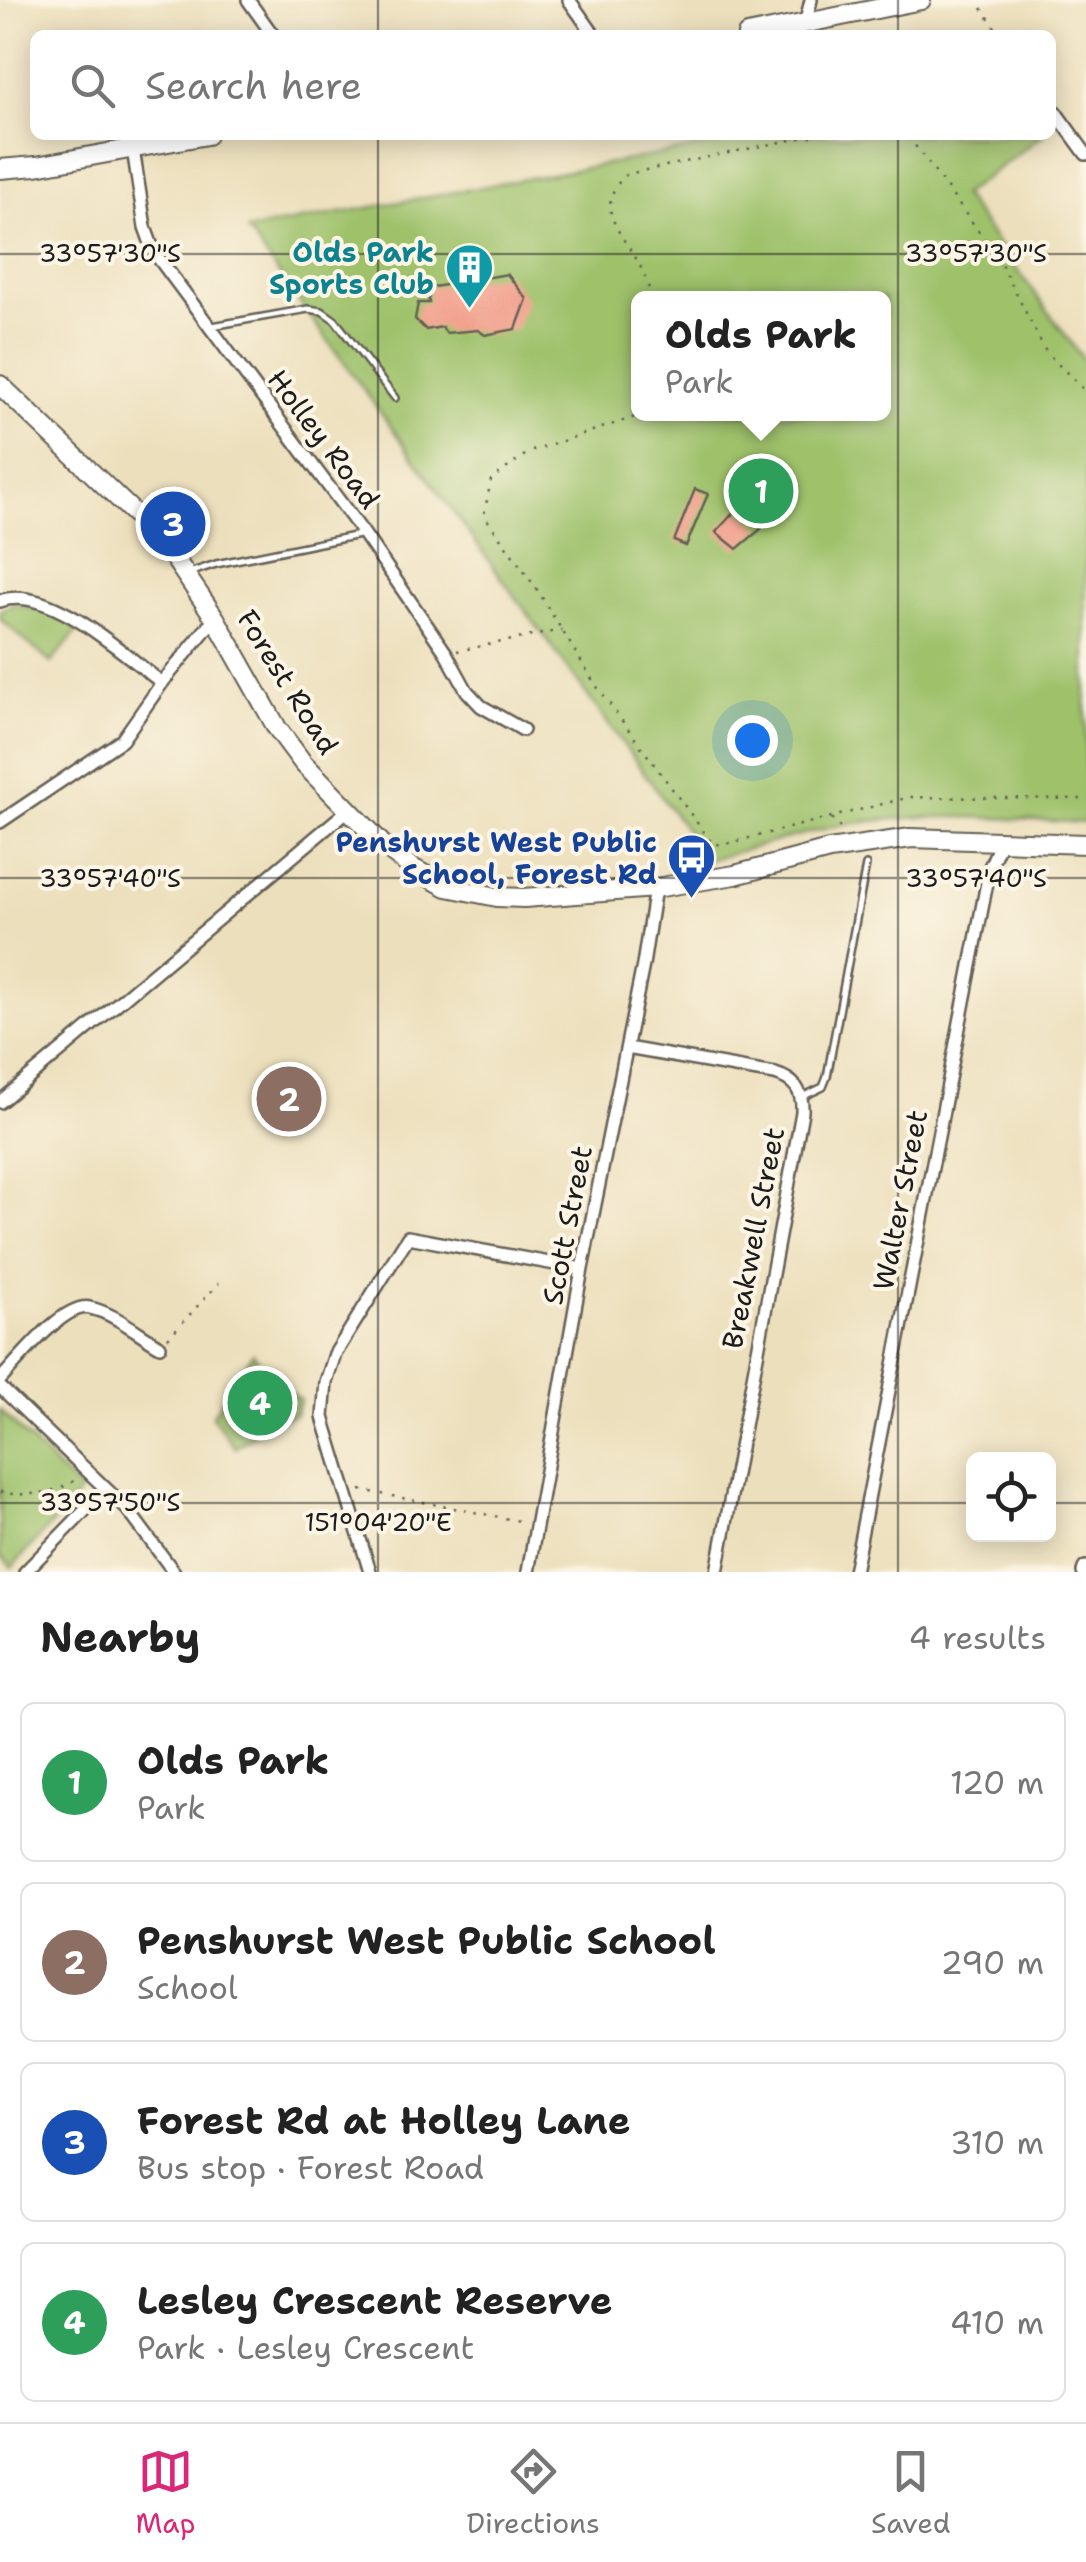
<!DOCTYPE html>
<html lang="en">
<head>
<meta charset="utf-8">
<style>
	:root { --surface:#fff; --page:#f2f2f2; --text:#222; --muted:#767676; --line:#e0e0e0; --accent:#db2777 }
	body { margin:0; font-family:"Shantell Sans",sans-serif; background:var(--page); color:var(--text) }
	.controls { position:absolute; right:30px; bottom:30px; display:grid; overflow:hidden; border-radius:15px; box-shadow:0 5px 25px #0003 }
	.controls button { width:90px; height:90px; display:grid; place-items:center; padding:0; border:0; border-bottom:2px solid var(--line); background:var(--surface); color:var(--text); font:50px sans-serif }
	.you { position:absolute; left:752px; top:740px; width:35px; height:35px; margin:-25px; border:8px solid #fff; border-radius:50%; background:#1a73e8; box-shadow:0 0 0 15px #1a73e833 }
	.badge { display:grid; place-items:center; width:65px; height:65px; border-radius:50%; background:var(--accent); color:#fff; font-size:32px; font-weight:700 }
	.pin { position:absolute; translate:-50% -50%; border:5px solid #fff; box-shadow:0 2px 10px #0006 }
	.popup { position:absolute; left:631px; top:291px; width:260px; height:130px; box-sizing:border-box; display:grid; place-content:center; border-radius:15px; background:var(--surface); filter:drop-shadow(0 2px 8px #0005); font-size:32px; white-space:nowrap; color:var(--muted) }
	.popup b { font-size:38px; color:var(--text) }
	.popup::after { content:''; position:absolute; left:50%; top:100%; margin-left:-20px; border:20px solid transparent; border-top-color:var(--surface) }
	.list { margin:0; padding:0; list-style:none }
	h2 { display:flex; justify-content:space-between; align-items:center; height:130px; margin:0; padding:0 40px; font-size:42px }
	h2 small { font-size:32px; font-weight:400; color:var(--muted) }
	.list li { display:grid; grid-template-columns:65px 1fr auto; gap:30px; align-items:center; box-sizing:border-box; height:160px; margin:0 20px 20px; padding:0 20px; border:2px solid var(--line); border-radius:15px }
	.list b { display:block; font-size:38px; white-space:nowrap }
	.list p { margin:0; font-size:32px; white-space:nowrap; color:var(--muted) }
	.list em { font-size:32px; font-style:normal; color:var(--muted) }
	.icon { flex:none; width:55px; height:55px; fill:none; stroke:currentColor; stroke-width:2; stroke-linecap:round; stroke-linejoin:round }
	.map { position:relative; flex:none; width:1086px; height:1572px; overflow:hidden }
	.search { position:absolute; background:var(--surface); box-shadow:0 5px 25px #0003; left:30px; right:30px; top:30px; height:110px; display:flex; align-items:center; gap:25px; box-sizing:border-box; padding:0 35px; border-radius:15px; color:var(--muted); font-size:38px }
	.sheet { height:850px; background:var(--surface) }
	nav { display:flex; justify-content:space-around; align-items:center; box-sizing:border-box; height:140px; border-top:2px solid var(--line); background:var(--surface); font-size:28px; color:var(--muted) }
	nav a { display:grid; justify-items:center; gap:5px }
	nav .on { color:var(--accent) }
	.map>svg:first-child { display:block }
	.green { fill:#9ec16a; stroke:#5d6e43; stroke-width:2.5; fill-rule:evenodd }
	.building { fill:#f2a08d }
	.lines { fill:none; stroke-linecap:round; stroke-linejoin:round }
	.lane-casing { stroke:#656054; stroke-width:10 }
	.street-casing { stroke:#656054; stroke-width:16 }
	.secondary-casing { stroke:#656054; stroke-width:20 }
	.primary-casing { stroke:#656054; stroke-width:22 }
	.path { stroke:#656054; stroke-width:2.5; stroke-dasharray:2.5 8; stroke-linecap:butt }
	.lane { stroke:#fff; stroke-width:5 }
	.street { stroke:#fff; stroke-width:11 }
	.secondary { stroke:#fff; stroke-width:15 }
	.primary { stroke:#fff; stroke-width:18 }
	.ticks { fill:none; stroke:#1c1c1c; stroke-width:2.5; stroke-opacity:0.45 }
	.labels { text-anchor:middle; stroke-width:8; stroke-linejoin:round; paint-order:stroke }
	.culture-label { font-size:28px; font-weight:bold; fill:#0d838f; stroke:#fcf5e5; text-anchor:end }
	.street-label { font-size:28px; fill:#1c1c1c; stroke:#fcf5e5 }
	.transit-label { font-size:28px; font-weight:bold; fill:#164399; stroke:#fcf5e5; text-anchor:end }
	.ticks-label { font-size:25px; text-anchor:middle; fill:#1c1c1c; stroke:#fcf5e5; stroke-width:8; stroke-linejoin:round; paint-order:stroke }
</style>
</head>
<body>
<div class="map">
<svg width="1086" height="1572" viewBox="0 0 1086 1572">
	<rect width="100%" height="100%" fill="#fcf5e5"/>
	<filter id="ink" filterUnits="userSpaceOnUse"><feTurbulence type="fractalNoise" baseFrequency=".01" numOctaves="2"/><feDisplacementMap in="SourceGraphic" scale="20" xChannelSelector="R" yChannelSelector="G"/><feConvolveMatrix kernelMatrix="1 2 1 2 8 2 1 2 1" color-interpolation-filters="sRGB"/></filter>
	<filter id="wash" filterUnits="userSpaceOnUse"><feTurbulence type="fractalNoise" baseFrequency=".0048" numOctaves="4" result="noise"/><feDisplacementMap in="SourceGraphic" scale="40" xChannelSelector="R" yChannelSelector="G"/><feGaussianBlur stdDeviation="2.25" result="paint"/><feColorMatrix in="noise" values="0 0 0 0 0 0 0 0 0 0 0 0 0 0 0 0 0 1.4 0 .05"/><feComposite in="paint" operator="in"/></filter>
	<g filter="url(#wash)">
		<rect width="100%" height="100%" fill="#ecdfbc"/>
		<path class="green" d="M765 135H1043L962 195 1086 363V823C1007 819 928 811 849 824 802 832 755 848 708 860L247 230ZM638 298H884V414H638Z
			M14 604 59 613 80 628 51 663 0 619V610Z
			M253 1353 273 1380 300 1400 295 1414 273 1421 235 1448 212 1416Z
			M0 1410 81 1492 12 1567 0 1555Z"/>
		<g id="blocks">
			<path class="building" d="M507 274 527 299 516 329 485 335 478 330 446 333 442 327 426 330 415 319 418 303H429L428 288Z
				M695 489 708 494 686 546 674 541Z
				M737 509 762 528 737 549 716 532Z"/>
		</g>
	</g>
	<g filter="url(#ink)">
		<use href="#blocks" fill-opacity="0" stroke="#656054" stroke-width="2.5"/>
		<g class="lines">
			<defs>
				<path id="lane" d="M212 326 308 309 322 311 335 320 395 398
					M189 573 216 564 364 534
					M804 1096 823 1087 827 1077 866 865"/>
				<path id="street" d="M248 0 273 35
					M569 0 594 35
					M805 25 811 0
					M1051 106 1086 154
					M133 149 145 227 154 252 364 534 446 653 467 691 481 706 523 730
					M0 601C48 583 125 655 162 683
					M0 822 122 740 162 683 215 618
					M627 1048 775 1074C795 1080 803 1091 802 1112L717 1572
					M0 1102 347 811
					M0 1380C18 1361 64 1302 90 1308 114 1313 139 1334 160 1346
					M0 1387 127 1509 174 1572
					M25 1572 105 1490
					M370 1572 323 1417 326 1382 335 1354 408 1237 582 1269
					M528 1572 582 1269 643 965 655 888
					M854 1572 990 867 1002 839"/>
				<path id="secondary" d="M1085 1572 1086 1569"/>
				<path id="primary" d="M747 35 921 0
					M0 169 36 166 207 135
					M0 385 162 540 215 618 277 728 303 763 387 849 414 869 447 887 497 897 524 898 655 888 735 875 829 850 911 838 1086 844"/>
			</defs>
			<use href="#lane" class="lane-casing"/>
			<use href="#street" class="street-casing"/>
			<use href="#secondary" class="secondary-casing"/>
			<use href="#primary" class="primary-casing"/>
			<path class="path" d="M982 8 1000 35
				M898 135 911 140 997 256 1046 352 1086 392
				M652 298C648 286 644 272 637 260 618 230 593 204 627 174L815 135
				M644 414 529 452 491 480 484 515 536 588 595 684 712 843 722 845 910 797 1086 799
				M457 651 562 630
				M832 818 840 828
				M168 1338 219 1283
				M361 1490 525 1522
				M0 1492C22 1497 57 1494 75 1480"/>
			<use href="#lane" class="lane"/>
			<use href="#street" class="street"/>
			<use href="#secondary" class="secondary"/>
			<use href="#primary" class="primary"/>
		</g>
	</g>
	<path class="ticks" d="M378 0V35M898 0V35M378 135V1572M898 135V1572M0 254H1086M0 878H1086M0 1503H974M1048 1503H1086"/>
	<defs>
		<symbol id="building-pin" viewBox="-11 -11 22 30"><path d="M0 17L-7.5 6A9.5 9.5 0 1 1 7.5 6Z" fill="#0f9aa8" stroke="#fcf5e5"/><path d="M-4-6H4V6H1V3H-1V6H-4ZM-2.5-4.3h1.7v1.8h-1.7ZM.8-4.3h1.7v1.8H.8ZM-2.5-1h1.7V.8h-1.7ZM.8-1h1.7V.8H.8Z" fill="#fff"/></symbol>
		<symbol id="bus-pin" viewBox="-11 -11 22 30"><path d="M0 17L-7.5 6A9.5 9.5 0 1 1 7.5 6Z" fill="#1a4fb4" stroke="#fcf5e5"/><path d="M-5-6H5V4H4V6H2V4H-2V6H-4V4H-5ZM-3.5-4V0h7V-4ZM-3.5 1.2v1.5H-2V1.2ZM2 1.2v1.5H3.5V1.2Z" fill="#fff"/></symbol>
	</defs>
	<g fill-rule="evenodd">
		<use href="#building-pin" x="442" y="240" width="55" height="75"/>
		<use href="#bus-pin" x="664" y="830" width="55" height="75"/>
	</g>
	<g class="labels">
		<g class="culture-label">
			<text x="434" y="262">Olds Park<tspan x="434" dy="32">Sports Club</tspan></text>
		</g>
		<g class="street-label">
			<text transform="translate(324 439) rotate(53)" y="10">Holley Road</text>
			<text transform="translate(288 682) rotate(58)" y="10">Forest Road</text>
			<text transform="translate(900 1200) rotate(-79)" y="10">Walter Street</text>
			<text transform="translate(567 1225) rotate(-79)" y="10">Scott Street</text>
			<text transform="translate(753 1238) rotate(-79)" y="10">Breakwell Street</text>
		</g>
		<g class="transit-label">
			<text x="657" y="852">Penshurst West Public<tspan x="657" dy="32">School, Forest Rd</tspan></text>
		</g>
	</g>
	<g class="ticks-label">
		<text x="110" y="262">33°57'30"S</text>
		<text x="976" y="262">33°57'30"S</text>
		<text x="110" y="887">33°57'40"S</text>
		<text x="976" y="887">33°57'40"S</text>
		<text x="110" y="1511">33°57'50"S</text>
		<text x="378" y="1531">151°04'20"E</text>
	</g>
</svg>
<div class="controls">
<button><svg class="icon" aria-label="locate" viewBox="0 0 24 24"><circle cx="12" cy="12" r="6"/><path d="M12 2v4M12 18v4M2 12h4M18 12h4"/></svg></button>
</div>
<div class="you"></div>
<div class="pin badge" style="left:761px;top:491px;background:#2e9e5b">1</div>
<div class="popup"><b>Olds Park</b>Park</div>
<div class="pin badge" style="left:289px;top:1099px;background:#8d6e63">2</div>
<div class="pin badge" style="left:173px;top:524px;background:#1a4fb4">3</div>
<div class="pin badge" style="left:260px;top:1403px;background:#2e9e5b">4</div>
<div class="search"><svg class="icon" aria-label="search" viewBox="0 0 24 24"><circle cx="10" cy="10" r="6"/><path d="M15 15l6 6"/></svg>Search here</div>
</div>
<section class="sheet">
<h2>Nearby<small>4 results</small></h2>
<ul class="list">
<li><span class="badge" style="background:#2e9e5b">1</span><div><b>Olds Park</b><p>Park</p></div><em>120 m</em></li>
<li><span class="badge" style="background:#8d6e63">2</span><div><b>Penshurst West Public School</b><p>School</p></div><em>290 m</em></li>
<li><span class="badge" style="background:#1a4fb4">3</span><div><b>Forest Rd at Holley Lane</b><p>Bus stop · Forest Road</p></div><em>310 m</em></li>
<li><span class="badge" style="background:#2e9e5b">4</span><div><b>Lesley Crescent Reserve</b><p>Park · Lesley Crescent</p></div><em>410 m</em></li>
</ul>
</section>
<nav>
<a class="on"><svg class="icon" aria-label="map" viewBox="0 0 24 24"><path d="M3 6l6-2 6 2 6-2v14l-6 2-6-2-6 2zM9 4v14M15 6v14"/></svg>Map</a>
<a><svg class="icon" aria-label="directions" viewBox="0 0 24 24"><path d="M12 3l9 9-9 9-9-9zM9 14v-3h6M13 9l2 2-2 2"/></svg>Directions</a>
<a><svg class="icon" aria-label="saved" viewBox="0 0 24 24"><path d="M7 4h10v16l-5-4-5 4z"/></svg>Saved</a>
</nav>
</body>
</html>
